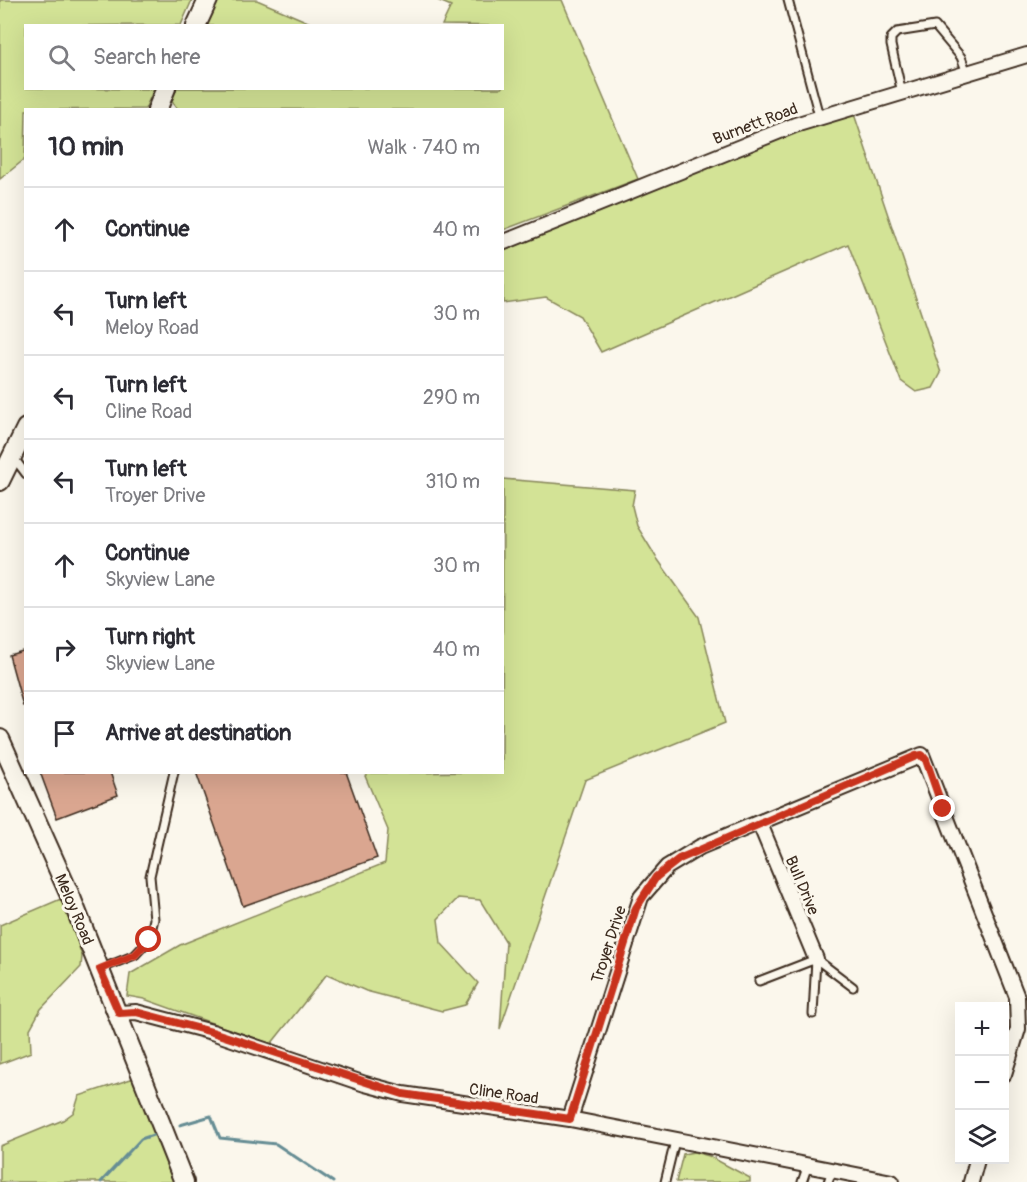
<!DOCTYPE html>
<html lang="en">
<head>
<meta charset="utf-8">
<style>
	:root { --surface:#fff; --page:#f2f2f3; --text:#2b2b33; --muted:#7c7c81; --line:#e1e1e2 }
	body { margin:0; font-family:Pangolin,sans-serif; background:var(--page); color:var(--text) }
	.controls { position:absolute; right:18px; bottom:18px; display:grid; overflow:hidden; border-radius:0px; box-shadow:0 6px 24px #0002 }
	.controls button { width:54px; height:54px; display:grid; place-items:center; padding:0; border:0; border-bottom:2px solid var(--line); background:var(--surface); color:var(--text); font:30px sans-serif }
	.stop { position:absolute; width:18px; height:18px; margin:-14px; border:4px solid #c8321e; border-radius:50%; background:#fff }
	.stop.end { background:#c8321e; border-color:#fff; box-shadow:0 2px 6px #0008 }
	.list { margin:0; padding:0; list-style:none }
	h2 { display:flex; justify-content:space-between; align-items:center; height:78px; margin:0; padding:0 24px; font-size:26px }
	h2 small { font-size:20px; font-weight:400; color:var(--muted) }
	.list li { display:grid; grid-template-columns:39px 1fr auto; gap:18px; align-items:center; box-sizing:border-box; height:84px; padding:0 24px; border-top:2px solid var(--line) }
	.list b { display:block; font-size:22px; white-space:nowrap }
	.list p { margin:0; font-size:20px; white-space:nowrap; color:var(--muted) }
	.list em { font-size:20px; font-style:normal; color:var(--muted) }
	.icon { flex:none; width:33px; height:33px; fill:none; stroke:currentColor; stroke-width:2; stroke-linecap:round; stroke-linejoin:round }
	.map { position:relative; flex:none; width:1027px; height:1182px; overflow:hidden }
	.search { position:absolute; background:var(--surface); box-shadow:0 6px 24px #0002; left:24px; top:24px; width:480px; height:66px; display:flex; align-items:center; gap:15px; box-sizing:border-box; padding:0 21px; border-radius:0px; color:var(--muted); font-size:22px }
	.panel { position:absolute; background:var(--surface); box-shadow:0 6px 24px #0002; left:24px; top:108px; width:480px; height:666px; border-radius:0px }
	.map>svg:first-child { display:block }
	.green { fill:#d3e396; stroke:#87865a; stroke-width:1.5 }
	.lines { fill:none; stroke-linecap:round; stroke-linejoin:round }
	.stream { stroke:#668d94; stroke-width:3 }
	.building { fill:#daa690; stroke:#3b2a1e; stroke-width:1.5 }
	.lane-casing { stroke:#3b2a1e; stroke-width:11 }
	.street-casing { stroke:#3b2a1e; stroke-width:18 }
	.secondary-casing { stroke:#3b2a1e; stroke-width:22 }
	.lane { stroke:#fbf7ec; stroke-width:7 }
	.street { stroke:#fbf7ec; stroke-width:14 }
	.secondary { stroke:#fbf7ec; stroke-width:18 }
	.route { stroke:#c8321e; stroke-width:8 }
	.labels { text-anchor:middle; stroke-width:6; stroke-linejoin:round; paint-order:stroke }
	.street-label { font-size:16px; fill:#3b2a1e; stroke:#fbf7ec }
</style>
</head>
<body>
<div class="map">
<svg width="1027" height="1182" viewBox="0 0 1027 1182">
	<rect width="100%" height="100%" fill="#fbf7ec"/>
	<filter id="ink" filterUnits="userSpaceOnUse"><feTurbulence type="fractalNoise" baseFrequency=".0167" numOctaves="2"/><feDisplacementMap in="SourceGraphic" scale="12" xChannelSelector="R" yChannelSelector="G"/><feConvolveMatrix kernelMatrix="1 2 1 2 8 2 1 2 1" color-interpolation-filters="sRGB"/></filter>
	<g filter="url(#ink)">
		<path class="green" d="M0 0H192L181 25 26 26V88L154 89 145 109 26 110 25 159 0 179Z
			M208 0H257L315 25 196 26Z
			M437 0H562L638 179 503 230 502 110 178 109 164 92 166 88H502V26L442 25 451 6Z
			M852 108 941 373 933 388 916 392 901 381 848 244 601 352 580 316 546 297 503 303V243Z
			M503 479 635 490 632 506 637 526 656 557 699 617 725 723 585 780 500 1029 506 942 480 900 458 898 438 919 441 943 478 983 465 1005 442 1011 366 991 327 974 271 1044 144 999 127 996 130 974 180 945 385 863 388 830 365 776 368 773 502 772Z
			M63 898 82 956 81 967 41 1009 30 1029 31 1052 0 1064V925Z
			M134 1078 174 1182H0V1146L63 1120 74 1112 79 1096Z
			M694 1152 709 1156 750 1178V1182H676L683 1154Z"/>
		<g class="lines">
			<path class="stream" d="M180 1125 211 1116 220 1138 276 1144 333 1182
				M101 1182 141 1139 153 1135"/>
		</g>
		<path class="building" d="M26 650V705L23 706 9 655Z
			M40 772H110L118 795 57 818Z
			M196 772H346L377 858 243 906Z"/>
		<g class="lines">
			<defs>
				<path id="lane" d="M788 0 819 116
					M902 93 891 45V38L897 32 935 26 961 57 967 73
					M14 458 26 474
					M100 969 135 955 149 940 154 919 150 876 174 772
					M759 981 816 959 853 987
					M813 1014 816 959
					M665 1182 675 1141
					M802 1182 808 1165
					M828 1182 832 1170"/>
				<path id="street" d="M502 243 795 125 1027 55
					M760 824 816 959
					M119 1013 136 1012 212 1032 365 1084 403 1094 570 1119 892 1182
					M570 1119 641 897 667 867 700 847 922 755 1017 997 1018 1029 1004 1074
					M971 1182 977 1160"/>
				<path id="secondary" d="M196 26 208 0
					M157 110 166 88
					M0 481 26 428
					M0 739 72 900 184 1182"/>
			</defs>
			<use href="#lane" class="lane-casing"/>
			<use href="#street" class="street-casing"/>
			<use href="#secondary" class="secondary-casing"/>
			<use href="#lane" class="lane"/>
			<use href="#street" class="street"/>
			<use href="#secondary" class="secondary"/>
		</g>
	</g>
	<g class="lines" filter="url(#ink)">
		<path class="route" d="M149 940 135 955 100 969 119 1013 136 1012 212 1032 403 1094 570 1119 636 908 656 877 679 859 916 756 922 755 926 760 943 809"/>
	</g>
	<g class="labels">
		<g class="street-label">
			<text transform="translate(755 123) rotate(-21)" y="6">Burnett Road</text>
			<text transform="translate(803 885) rotate(67)" y="6">Bull Drive</text>
			<text transform="translate(75 909) rotate(67)" y="6">Meloy Road</text>
			<text transform="translate(608 944) rotate(-72)" y="6">Troyer Drive</text>
			<text transform="translate(504 1093) rotate(8)" y="6">Cline Road</text>
		</g>
	</g>
</svg>
<div class="controls">
<button>+</button>
<button>−</button>
<button><svg class="icon" aria-label="layers" viewBox="0 0 24 24"><path d="M12 4l9 5-9 5-9-5zM3 14l9 5 9-5"/></svg></button>
</div>
<div class="stop" style="left:149px;top:940px"></div>
<div class="stop end" style="left:943px;top:809px"></div>
<div class="search"><svg class="icon" aria-label="search" viewBox="0 0 24 24"><circle cx="10" cy="10" r="6"/><path d="M15 15l6 6"/></svg>Search here</div>
<section class="panel">
<h2>10 min<small>Walk · 740 m</small></h2>
<ul class="list">
<li><svg class="icon" aria-label="ahead" viewBox="0 0 24 24"><path d="M12 20V5M6 11l6-6 6 6"/></svg><div><b>Continue</b></div><em>40 m</em></li>
<li><svg class="icon" aria-label="left" viewBox="0 0 24 24"><path d="M17 20v-9H6M10 6l-5 5 5 5"/></svg><div><b>Turn left</b><p>Meloy Road</p></div><em>30 m</em></li>
<li><svg class="icon" aria-label="left" viewBox="0 0 24 24"><path d="M17 20v-9H6M10 6l-5 5 5 5"/></svg><div><b>Turn left</b><p>Cline Road</p></div><em>290 m</em></li>
<li><svg class="icon" aria-label="left" viewBox="0 0 24 24"><path d="M17 20v-9H6M10 6l-5 5 5 5"/></svg><div><b>Turn left</b><p>Troyer Drive</p></div><em>310 m</em></li>
<li><svg class="icon" aria-label="ahead" viewBox="0 0 24 24"><path d="M12 20V5M6 11l6-6 6 6"/></svg><div><b>Continue</b><p>Skyview Lane</p></div><em>30 m</em></li>
<li><svg class="icon" aria-label="right" viewBox="0 0 24 24"><path d="M7 20v-9h11M14 6l5 5-5 5"/></svg><div><b>Turn right</b><p>Skyview Lane</p></div><em>40 m</em></li>
<li><svg class="icon" aria-label="arrive" viewBox="0 0 24 24"><path d="M6 21V4h12l-3 4 3 4H6"/></svg><div><b>Arrive at destination</b></div></li>
</ul>
</section>
</div>
</body>
</html>
